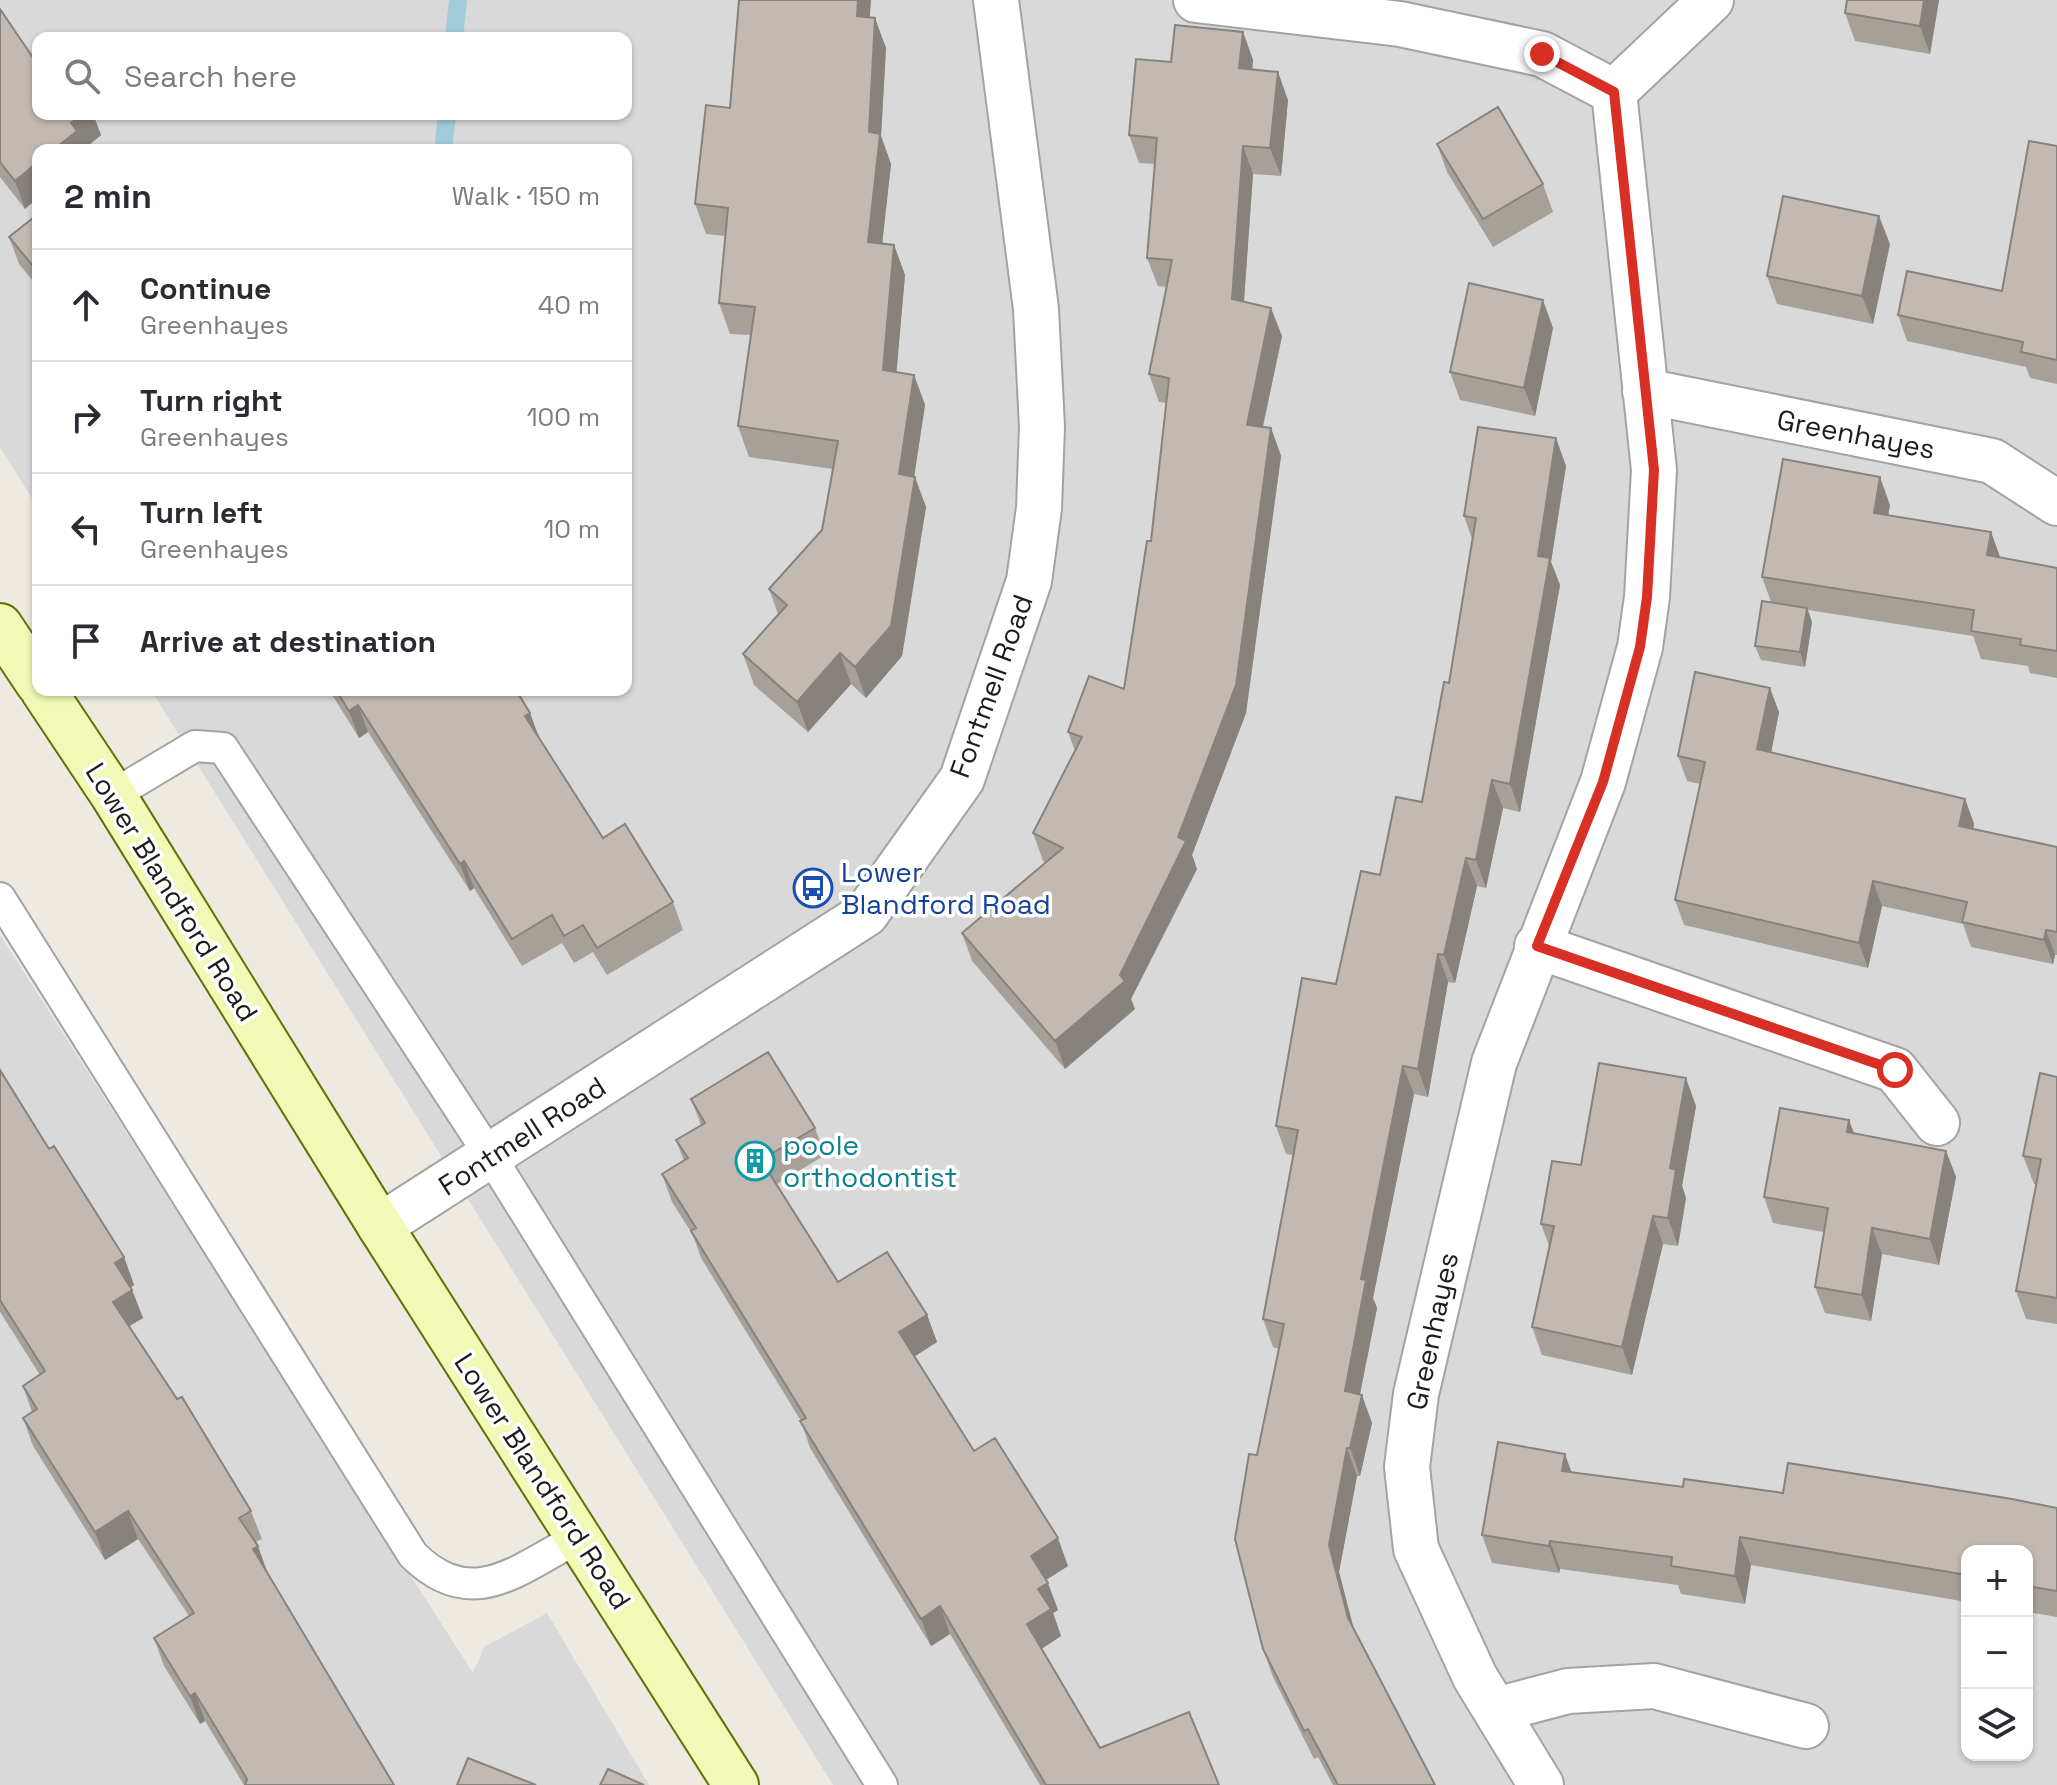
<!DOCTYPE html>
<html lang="en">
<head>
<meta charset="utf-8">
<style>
	:root { --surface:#fff; --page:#f2f2f3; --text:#2b2b33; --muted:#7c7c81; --line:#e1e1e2 }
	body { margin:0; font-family:"Space Grotesk",sans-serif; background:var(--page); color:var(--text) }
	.controls { position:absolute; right:24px; bottom:24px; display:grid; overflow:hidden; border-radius:16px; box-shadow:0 2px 6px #0004 }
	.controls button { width:72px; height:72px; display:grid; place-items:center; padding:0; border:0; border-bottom:2px solid var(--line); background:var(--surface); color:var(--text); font:40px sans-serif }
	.stop { position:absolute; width:24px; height:24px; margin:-18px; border:6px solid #d93025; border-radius:50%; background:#fff }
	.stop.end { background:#d93025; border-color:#fff; box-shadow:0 2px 8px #0008 }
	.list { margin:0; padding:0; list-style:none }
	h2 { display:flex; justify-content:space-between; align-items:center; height:104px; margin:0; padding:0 32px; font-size:34px }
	h2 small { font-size:26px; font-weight:400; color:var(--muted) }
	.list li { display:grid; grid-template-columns:52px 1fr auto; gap:24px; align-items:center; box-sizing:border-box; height:112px; padding:0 32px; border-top:2px solid var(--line) }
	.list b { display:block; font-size:30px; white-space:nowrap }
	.list p { margin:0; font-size:26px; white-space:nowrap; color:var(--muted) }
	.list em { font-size:26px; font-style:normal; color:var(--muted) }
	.icon { flex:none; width:44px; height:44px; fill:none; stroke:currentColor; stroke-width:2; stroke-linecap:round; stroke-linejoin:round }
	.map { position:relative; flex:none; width:2057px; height:1785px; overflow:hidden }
	.search { position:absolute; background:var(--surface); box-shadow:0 2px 6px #0004; left:32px; top:32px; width:600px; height:88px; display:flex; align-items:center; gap:20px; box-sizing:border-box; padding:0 28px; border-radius:16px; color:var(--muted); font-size:30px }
	.panel { position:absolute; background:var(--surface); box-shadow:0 2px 6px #0004; left:32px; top:144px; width:600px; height:552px; border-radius:16px }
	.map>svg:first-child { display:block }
	.residential { fill:#dad9d9; fill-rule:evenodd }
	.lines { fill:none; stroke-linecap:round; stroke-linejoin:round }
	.stream { stroke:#a3ccdb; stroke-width:18 }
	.service-casing { stroke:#a3a3a3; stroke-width:34 }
	.minor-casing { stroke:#a3a3a3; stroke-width:48 }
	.secondary-casing { stroke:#617106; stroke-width:48 }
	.service { stroke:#fff; stroke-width:30 }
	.minor { stroke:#fff; stroke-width:44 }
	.secondary { stroke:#f2f8b5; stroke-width:44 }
	.wall { fill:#a7a099 }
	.shaded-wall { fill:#88827d }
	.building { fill:#c2bab2; stroke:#88827d; stroke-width:2 }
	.route { stroke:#d93025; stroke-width:10 }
	.labels { text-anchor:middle; stroke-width:7; stroke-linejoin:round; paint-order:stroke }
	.street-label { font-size:28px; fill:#1c1c1c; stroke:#fff }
	.transit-label { font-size:28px; fill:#164399; stroke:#fff; text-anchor:start }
	.culture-label { font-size:28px; fill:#0d838f; stroke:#fff; text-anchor:start }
</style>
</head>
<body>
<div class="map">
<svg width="2057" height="1785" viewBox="0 0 2057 1785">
	<rect width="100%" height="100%" fill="#eeeae2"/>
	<path class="residential" d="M0 0H2057V1785H833L151 690H626V150H38V508L0 447ZM38 38H626V114H38ZM1967 1551H2027V1755H1967Z
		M0 935 473 1673 484 1647 547 1613 649 1785H0Z"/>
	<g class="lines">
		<path class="stream" d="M454 38 458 0
			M443 150 447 114"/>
		<defs>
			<path id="service" d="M113 795 195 746 223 748 491 1157 882 1785
				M0 898 413 1555C473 1614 519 1568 580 1537"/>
			<path id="minor" d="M1196 0 1400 24 1542 54 1614 92 1654 470 1647 597 1640 647 1603 782 1494 1063 1416 1394 1407 1467 1416 1549 1475 1677 1541 1785
				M1614 92 1711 0
				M1645 391 1992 461 2057 503
				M1537 946 1895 1070 1937 1123
				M380 1226 866 914 962 779 1029 581 1039 508 1042 427 1036 309 996 0
				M1496 1710 1568 1691 1654 1686 1806 1726"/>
			<path id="secondary" d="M0 626 38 683
				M43 690 113 795 380 1226 736 1785"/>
		</defs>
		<use href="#service" class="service-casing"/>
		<use href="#minor" class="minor-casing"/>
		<use href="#secondary" class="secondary-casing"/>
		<use href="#service" class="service"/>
		<use href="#minor" class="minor"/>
		<use href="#secondary" class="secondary"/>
	</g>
	<path class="wall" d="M1939 0 1930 54 1855 41 1845 13Z
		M0 9 38 114H93L101 135 84 149V150H38L25 209 0 177Z
		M870 17 886 48 881 136 891 164 882 244 894 245 905 275 896 372 914 375 925 405 914 477 926 507 902 656 866 698 851 684 808 732 754 685 743 654 778 614 769 589 822 530 833 469 749 457 738 426 750 335 730 334 719 303 725 236 706 234 695 204 730 108Z
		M1243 32 1253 60 1252 70 1288 100 1281 176 1253 174 1244 302 1282 336 1263 427 1271 428 1281 456 1246 713 1192 855 1197 869 1131 999 1135 1009 1065 1069 972 961 962 933 1046 863 1043 861 1033 833 1075 751 1068 732 1124 689 1151 541 1166 403 1159 402 1149 374 1167 287 1158 286 1147 258 1155 164 1139 163 1129 135 1171 62Z
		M1437 144 1543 184 1553 212 1493 247 1447 172Z
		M2057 146V384L2030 378 2026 367 1907 341 1898 315 2002 291Z
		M38 214V287L19 264 9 237Z
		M1890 244 1873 324 1777 304 1767 276Z
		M1553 328 1535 416 1460 400 1450 372Z
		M1566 466 1551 562 1560 585 1520 812 1503 808 1486 888 1477 886 1455 983 1448 982 1428 1097 1414 1094 1373 1298 1377 1308 1360 1394 1372 1423 1360 1476H1357L1339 1572 1354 1629 1435 1785H1333L1318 1757 1314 1759 1273 1677 1263 1649 1257 1455 1279 1349 1273 1347 1263 1319 1293 1155 1286 1154 1276 1126 1336 984 1380 875 1422 802 1449 683 1472 539 1464 516Z
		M1890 505 1888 515 1991 532 2000 557 2057 568V678L2030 673 2028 666 1981 659 1973 636 1808 610 1812 622 1805 667 1761 660 1755 646 1771 602 1762 577Z
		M329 690H516L530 713 538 736 603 838 673 902 683 930 607 975 593 952 574 963 562 943 522 966 474 888 470 891 368 732 359 738Z
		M1779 712 1771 752 1965 799 1974 824 1973 829 2057 847V955H2055L2053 964 1971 947 1963 924 1882 906 1868 968 1684 925 1675 900 1700 784 1687 781 1678 756Z
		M0 1070 49 1149 124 1257 134 1285 131 1287 143 1318 129 1326 251 1511 262 1539 255 1542 268 1574 394 1785H244L205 1721 200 1724 164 1666 154 1638 189 1616 138 1539 105 1560 33 1446 23 1418 32 1412 23 1386 40 1375 0 1312Z
		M2057 1077V1324L2026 1319 2016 1291 2036 1184H2034L2023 1156Z
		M691 1099 815 1128 825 1155 777 1184 838 1282 927 1315 937 1342 915 1356 974 1451 1068 1566 1046 1580 1058 1610 1053 1613 1061 1636 1041 1649 1100 1748 1219 1785H1040L950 1634 931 1646 810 1448 801 1421 701 1258 693 1235 672 1202 662 1174 684 1161 676 1140 701 1125Z
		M1696 1106 1682 1186 1686 1198 1678 1246 1663 1244 1632 1375 1542 1355 1532 1327 1549 1246 1541 1224 1581 1165Z
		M1854 1134 1946 1151 1956 1177 1939 1265 1882 1254 1871 1321 1825 1313 1815 1287 1824 1232 1773 1223 1764 1197Z
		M1571 1473 1683 1487 2057 1508V1617L2027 1612V1551H1967V1602L1751 1565 1745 1604 1681 1594 1678 1585 1560 1569 1559 1573 1492 1563 1482 1535Z"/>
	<path class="shaded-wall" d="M858 0H871L868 46 857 16Z
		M1924 0H1939L1930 54 1920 26Z
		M875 18 886 48 881 136 891 164 879 272 868 242 869 132Z
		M1243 32 1253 60 1250 96 1239 68Z
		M1278 72 1288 100 1281 176 1270 148Z
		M82 114H93L101 135 84 149V150H53L71 123Z
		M1243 146 1253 174 1242 327 1232 299Z
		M38 162V198L25 209 15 181Z
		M1879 216 1890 244 1873 324 1862 296Z
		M894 245 905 275 894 401 883 370Z
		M1543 300 1553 328 1535 416 1524 388Z
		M1271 308 1282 336 1257 453 1247 425Z
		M914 375 925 405 910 504 899 474Z
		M1271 428 1281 456 1246 713 1192 855 1197 869 1131 999 1135 1009 1065 1069 1055 1041 1120 975Z
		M1556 438 1566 466 1551 562 1560 585 1520 812 1510 784 1538 556Z
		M915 477 926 507 902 656 866 698 855 667Z
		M1880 477 1890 505 1884 541 1874 513Z
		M1991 532 2001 560 1987 555Z
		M1807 608 1812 622 1805 667 1800 652Z
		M840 653 851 684 808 732 797 702Z
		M1770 688 1779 712 1767 774 1757 749Z
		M358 705 368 732 359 738 349 711Z
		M530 713 540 740 525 716Z
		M1492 780 1503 808 1486 888 1476 860Z
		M1965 799 1974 824 1968 851 1959 826Z
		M1466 858 1477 886 1455 983 1444 955Z
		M464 861 474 888 470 891 460 864Z
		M1873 881 1882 906 1868 968 1859 943Z
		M2046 930 2055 955 2053 964 2044 940Z
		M1438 954 1448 982 1428 1097 1418 1069Z
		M1403 1066 1414 1094 1373 1298 1377 1308 1355 1419 1345 1391 1361 1279Z
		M1686 1078 1696 1106 1682 1186 1686 1198 1678 1246 1668 1218 1670 1168Z
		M1849 1120 1859 1146 1847 1132Z
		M1946 1151 1956 1177 1939 1265 1930 1239Z
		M1653 1216 1663 1244 1632 1375 1622 1347Z
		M1872 1228 1882 1254 1871 1321 1862 1295Z
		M124 1257 134 1285 126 1291 115 1263Z
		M132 1290 143 1318 123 1330 113 1302Z
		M927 1315 937 1342 909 1360 899 1332Z
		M1362 1395 1372 1423 1360 1476 1350 1448Z
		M1347 1448 1357 1476 1339 1572 1358 1646 1348 1618 1329 1545Z
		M1565 1454 1575 1482 1562 1471Z
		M128 1511 138 1539 105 1560 95 1532Z
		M1740 1537 1751 1565 1745 1604 1735 1576Z
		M1058 1538 1068 1566 1041 1583 1031 1556Z
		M1550 1541 1560 1569 1559 1573 1549 1546Z
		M258 1546 268 1574 253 1549Z
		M1048 1583 1058 1610 1053 1613 1061 1636 1037 1652 1027 1624 1038 1589Z
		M940 1606 950 1634 931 1646 921 1619Z
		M195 1693 205 1721 200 1724 190 1696Z"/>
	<path class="building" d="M739 0H858L857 16 875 18 869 132 880 134 868 242 894 245 883 370 914 375 899 474 915 477 891 626 855 667 840 653 797 702 743 654 787 605 769 589 822 530 838 441 738 426 755 307 719 303 728 208 695 204 706 105 730 108Z
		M1847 0H1924L1920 26 1845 13Z
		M0 9 38 65V114H82L71 123 77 131 53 150H38V162L15 181 0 162Z
		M1175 25 1243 32 1239 68 1278 72 1270 148 1243 146 1232 299 1271 308 1247 425 1271 428 1236 685 1178 837 1186 841 1120 975 1125 981 1055 1041 962 933 1063 848 1033 833 1082 737 1068 732 1089 676 1124 689 1147 541H1151L1169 378 1149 374 1172 260 1147 258 1157 138 1129 135 1136 59 1171 62Z
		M1498 107 1543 184 1483 219 1437 144Z
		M2029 141 2057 146V360L2021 352 2023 342 1898 315 1907 271 2002 291Z
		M1783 196 1879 216 1862 296 1767 276Z
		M38 214V272L9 237Z
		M1469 283 1543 300 1524 388 1450 372Z
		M1478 427 1556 438 1538 556 1550 558 1510 784 1492 780 1476 860 1466 858 1444 955 1438 954 1418 1069 1403 1066 1361 1279 1366 1280 1345 1391 1362 1395 1350 1448H1347L1329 1545 1348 1618 1435 1785H1338L1308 1729 1304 1731 1263 1649 1235 1539 1249 1454 1257 1455 1284 1324 1263 1319 1298 1130 1276 1126 1302 978 1336 984 1361 871 1380 875 1396 797 1422 802 1444 682 1449 683 1476 518 1464 516Z
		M1783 459 1880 477 1874 513 1991 532 1987 555 2057 568V651L2020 645 2021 639 1971 631 1974 610 1762 577Z
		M1762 601 1807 608 1800 652 1755 646Z
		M1695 672 1770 688 1757 749 1965 799 1959 826 2057 847V932L2046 930 2044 940 1962 922 1967 902 1873 881 1859 943 1675 900 1705 762 1678 756Z
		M336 690H516L530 713 525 716 603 838 625 824 673 902 597 948 583 925 564 936 552 915 512 939 464 861 460 864 358 705 349 711Z
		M768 1052 815 1128 761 1160 838 1282 887 1252 927 1315 899 1332 974 1451 995 1438 1058 1538 1031 1556 1048 1583 1038 1589 1051 1609 1027 1624 1100 1748 1189 1712 1219 1785H1046L940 1606 921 1619 800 1421 806 1418 691 1231 696 1228 662 1174 688 1158 676 1140 705 1123 691 1099Z
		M1599 1063 1686 1078 1670 1168 1676 1170 1668 1218 1653 1216 1622 1347 1532 1327 1554 1226 1541 1224 1552 1161 1581 1165Z
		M0 1070 49 1149 54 1146 124 1257 115 1263 132 1290 113 1302 177 1399 182 1397 251 1511 239 1518 258 1546 253 1549 394 1785H245L247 1779 195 1693 190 1696 154 1638 194 1613 128 1511 95 1532 23 1418 37 1409 23 1386 45 1371 0 1300Z
		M2040 1073 2057 1077V1298L2016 1291 2041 1159 2023 1156Z
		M1780 1108 1849 1120 1847 1132 1946 1151 1930 1239 1872 1228 1862 1295 1815 1287 1828 1208 1764 1197Z
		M1498 1442 1565 1454 1562 1471 1683 1487 1684 1479 1783 1493 1788 1463 2012 1499 2057 1508V1591L2027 1586V1551H1967V1575L1740 1537 1735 1576 1671 1566 1672 1557 1550 1541 1549 1546 1482 1535Z
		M468 1758 536 1785H457Z
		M608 1769 644 1785H600Z"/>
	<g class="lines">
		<path class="route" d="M1542 54 1614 92 1654 470 1647 597 1640 647 1603 782 1537 946 1895 1070"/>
	</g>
	<defs>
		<symbol id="bus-ring" viewBox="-11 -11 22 22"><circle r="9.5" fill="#fff" stroke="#1a4fb4" stroke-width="1.5"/><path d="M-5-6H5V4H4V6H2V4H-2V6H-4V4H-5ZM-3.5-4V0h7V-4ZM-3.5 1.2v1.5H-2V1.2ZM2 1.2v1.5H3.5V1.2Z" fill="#1a4fb4"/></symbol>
		<symbol id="building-ring" viewBox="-11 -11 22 22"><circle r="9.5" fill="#fff" stroke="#0f9aa8" stroke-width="1.5"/><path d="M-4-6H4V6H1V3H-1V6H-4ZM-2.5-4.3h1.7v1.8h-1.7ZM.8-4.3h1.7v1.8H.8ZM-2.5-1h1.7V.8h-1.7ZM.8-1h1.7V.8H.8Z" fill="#0f9aa8"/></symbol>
	</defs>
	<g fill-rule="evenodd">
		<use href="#bus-ring" x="791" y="866" width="44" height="44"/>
		<use href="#building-ring" x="733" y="1139" width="44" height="44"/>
	</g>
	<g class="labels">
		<g class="street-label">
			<text transform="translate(1856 434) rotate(11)" y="10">Greenhayes</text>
			<text transform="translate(991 686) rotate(-70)" y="10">Fontmell Road</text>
			<text transform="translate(172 892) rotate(58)" y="10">Lower Blandford Road</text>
			<text transform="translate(522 1136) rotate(-33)" y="10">Fontmell Road</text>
			<text transform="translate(1432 1331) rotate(-78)" y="10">Greenhayes</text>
			<text transform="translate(543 1481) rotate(57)" y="10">Lower Blandford Road</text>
		</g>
		<g class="transit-label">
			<text x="841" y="882">Lower<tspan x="841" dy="32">Blandford Road</tspan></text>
		</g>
		<g class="culture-label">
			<text x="783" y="1155">poole<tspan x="783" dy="32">orthodontist</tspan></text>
		</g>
	</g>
</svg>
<div class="controls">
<button>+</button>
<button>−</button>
<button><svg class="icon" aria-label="layers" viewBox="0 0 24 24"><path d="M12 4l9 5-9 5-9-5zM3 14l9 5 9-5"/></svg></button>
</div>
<div class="stop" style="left:1895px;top:1070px"></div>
<div class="stop end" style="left:1542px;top:54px"></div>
<div class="search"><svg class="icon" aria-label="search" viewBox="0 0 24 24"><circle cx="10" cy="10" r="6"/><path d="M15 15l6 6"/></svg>Search here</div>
<section class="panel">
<h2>2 min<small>Walk · 150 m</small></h2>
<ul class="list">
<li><svg class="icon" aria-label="ahead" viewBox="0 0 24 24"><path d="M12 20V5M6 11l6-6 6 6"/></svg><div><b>Continue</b><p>Greenhayes</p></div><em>40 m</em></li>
<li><svg class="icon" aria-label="right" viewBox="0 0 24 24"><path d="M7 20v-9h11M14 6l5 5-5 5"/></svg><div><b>Turn right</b><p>Greenhayes</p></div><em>100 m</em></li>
<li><svg class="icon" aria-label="left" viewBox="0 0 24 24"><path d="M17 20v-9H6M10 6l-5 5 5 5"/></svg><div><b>Turn left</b><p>Greenhayes</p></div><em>10 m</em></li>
<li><svg class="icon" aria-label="arrive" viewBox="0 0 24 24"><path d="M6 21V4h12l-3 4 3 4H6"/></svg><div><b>Arrive at destination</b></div></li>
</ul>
</section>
</div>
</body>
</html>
